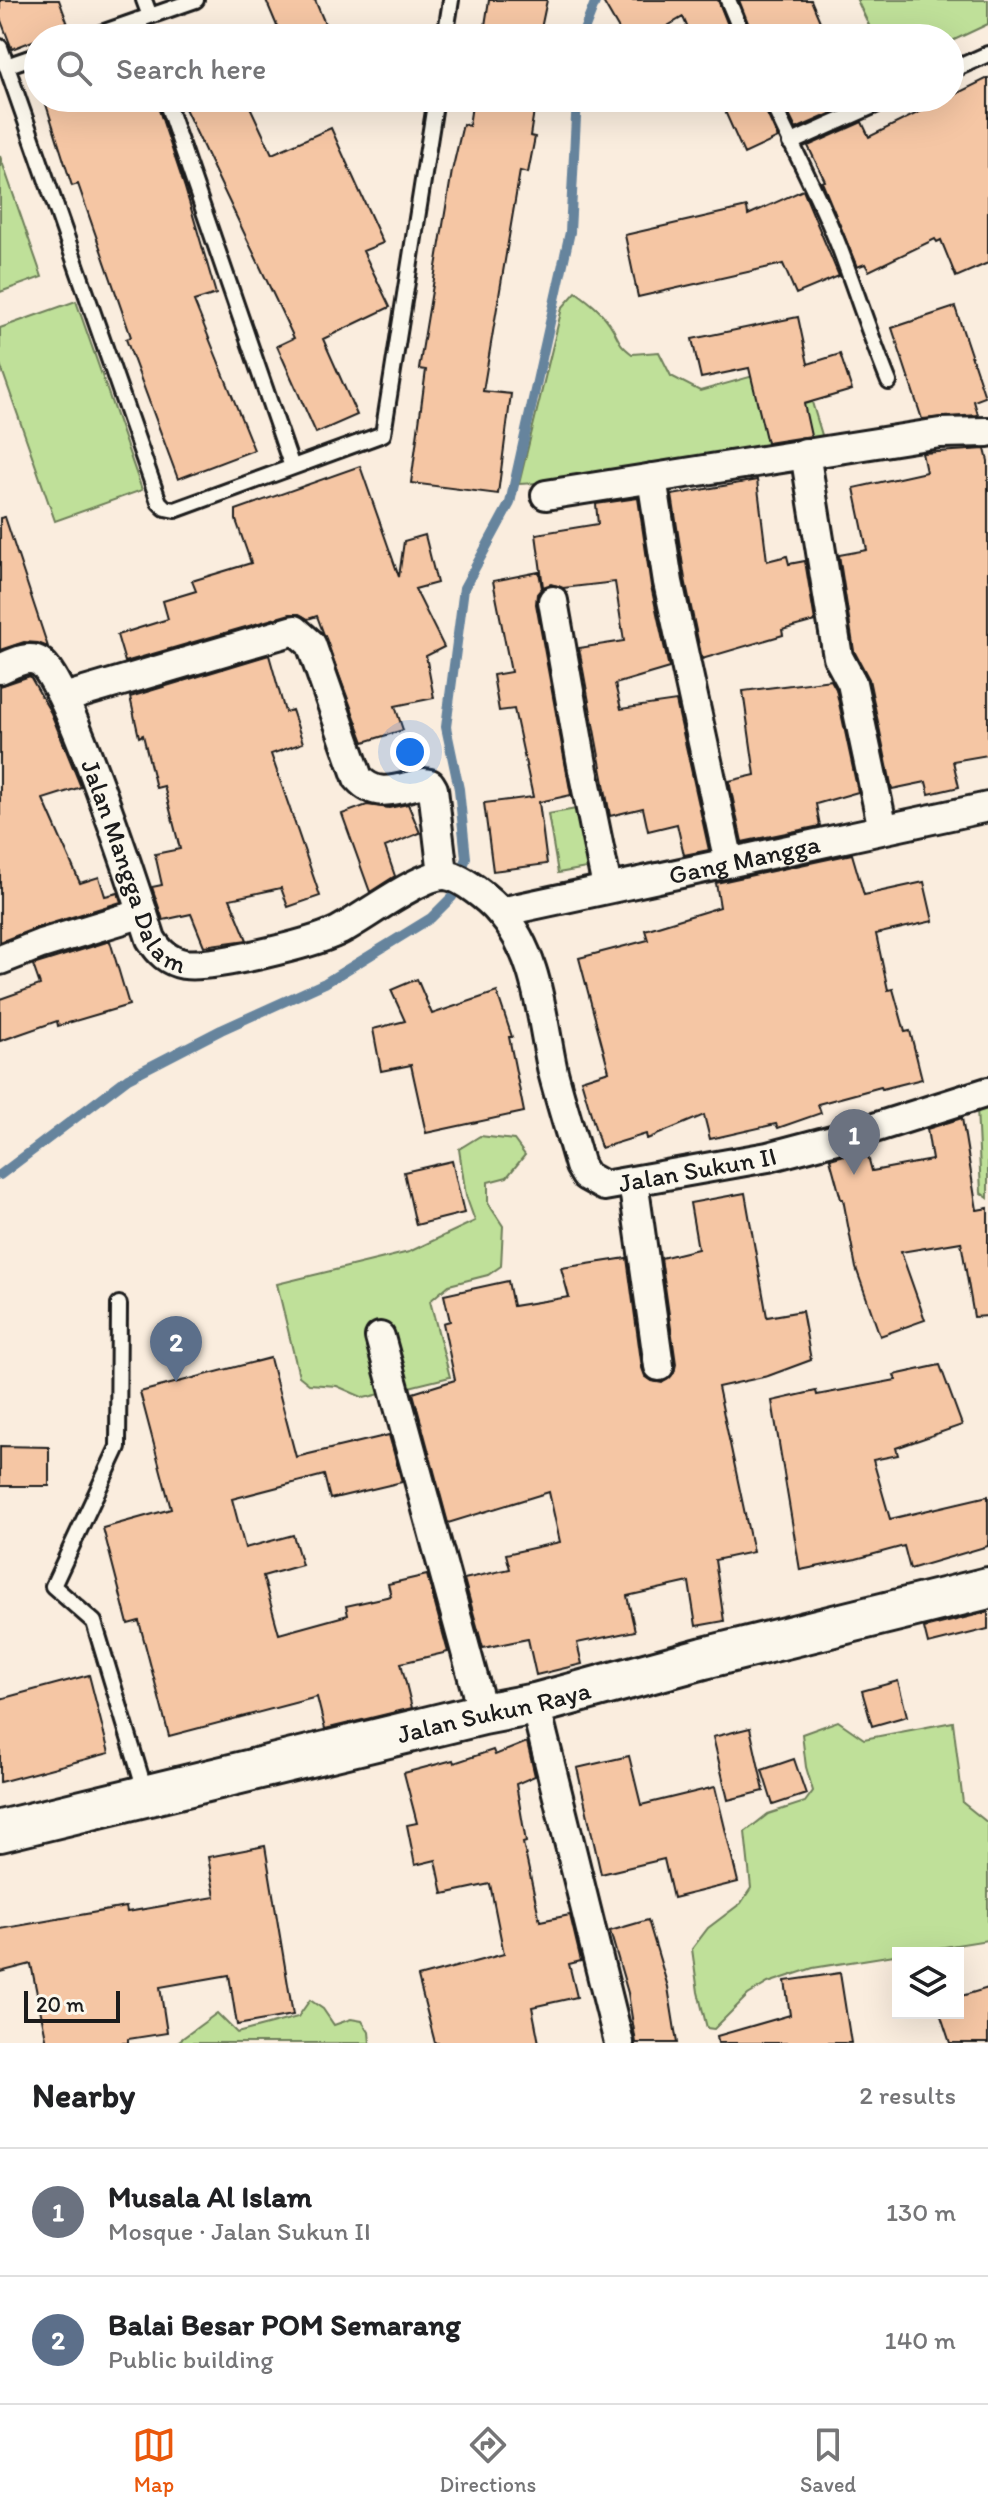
<!DOCTYPE html>
<html lang="en">
<head>
<meta charset="utf-8">
<style>
	:root { --surface:#fff; --page:#f2f2f2; --text:#202124; --muted:#757577; --line:#e0e0e0; --accent:#ea580c }
	body { margin:0; font-family:Itim,sans-serif; background:var(--page); color:var(--text) }
	.controls { position:absolute; right:24px; bottom:24px; display:grid; overflow:hidden; border-radius:0px; box-shadow:0 8px 32px #0002 }
	.controls button { width:72px; height:72px; display:grid; place-items:center; padding:0; border:0; border-bottom:2px solid var(--line); background:var(--surface); color:var(--text); font:40px sans-serif }
	.scale { position:absolute; left:24px; bottom:20px; width:96px; box-sizing:border-box; padding-left:8px; border:4px solid #1c1c1c; border-top:0; font-size:22px; line-height:28px; white-space:nowrap; color:#1c1c1c; -webkit-text-stroke:6px #fbf7ec; paint-order:stroke }
	.you { position:absolute; left:410px; top:752px; width:28px; height:28px; margin:-20px; border:6px solid #fff; border-radius:50%; background:#1a73e8; box-shadow:0 0 0 12px #1a73e833 }
	.badge { display:grid; place-items:center; width:52px; height:52px; border-radius:50%; background:var(--accent); color:#fff; font-size:26px; font-weight:700 }
	.pin { position:absolute; translate:-50% -66px; filter:drop-shadow(0 2px 4px #0008) }
	.pin::after { content:''; position:absolute; top:42px; width:28px; height:24px; background:inherit; clip-path:polygon(0 0,100% 0,50% 100%) }
	.list { margin:0; padding:0; list-style:none }
	h2 { display:flex; justify-content:space-between; align-items:center; height:104px; margin:0; padding:0 32px; font-size:34px }
	h2 small { font-size:26px; font-weight:400; color:var(--muted) }
	.list li { display:grid; grid-template-columns:52px 1fr auto; gap:24px; align-items:center; box-sizing:border-box; height:128px; padding:0 32px; border-top:2px solid var(--line) }
	.list b { display:block; font-size:30px; white-space:nowrap }
	.list p { margin:0; font-size:26px; white-space:nowrap; color:var(--muted) }
	.list em { font-size:26px; font-style:normal; color:var(--muted) }
	.icon { flex:none; width:44px; height:44px; fill:none; stroke:currentColor; stroke-width:2; stroke-linecap:round; stroke-linejoin:round }
	.map { position:relative; flex:none; width:988px; height:2043px; overflow:hidden }
	.search { position:absolute; background:var(--surface); box-shadow:0 8px 32px #0002; left:24px; right:24px; top:24px; height:88px; display:flex; align-items:center; gap:20px; box-sizing:border-box; padding:0 28px; border-radius:44px; color:var(--muted); font-size:30px }
	.sheet { height:360px; background:var(--surface) }
	nav { display:flex; justify-content:space-around; align-items:center; box-sizing:border-box; height:112px; border-top:2px solid var(--line); background:var(--surface); font-size:22px; color:var(--muted) }
	nav a { display:grid; justify-items:center; gap:4px }
	nav .on { color:var(--accent) }
	.map>svg:first-child { display:block }
	.green { fill:#bfe099; stroke:#6e7e5a; stroke-width:2 }
	.lines { fill:none; stroke-linecap:round; stroke-linejoin:round }
	.stream { stroke:#66849d; stroke-width:10 }
	.building { fill:#f5c6a4; stroke:#1c1c1c; stroke-width:2 }
	.lane-casing { stroke:#1c1c1c; stroke-width:20 }
	.street-casing { stroke:#1c1c1c; stroke-width:34 }
	.secondary-casing { stroke:#1c1c1c; stroke-width:46 }
	.lane { stroke:#fbf7ec; stroke-width:14 }
	.street { stroke:#fbf7ec; stroke-width:28 }
	.secondary { stroke:#fbf7ec; stroke-width:40 }
	.labels { text-anchor:middle; stroke-width:8; stroke-linejoin:round; paint-order:stroke }
	.street-label { font-size:26px; fill:#1c1c1c; stroke:#fbf7ec }
</style>
</head>
<body>
<div class="map">
<svg width="988" height="2043" viewBox="0 0 988 2043">
	<rect width="100%" height="100%" fill="#faedde"/>
	<filter id="ink" filterUnits="userSpaceOnUse"><feTurbulence type="fractalNoise" baseFrequency=".0125" numOctaves="2"/><feDisplacementMap in="SourceGraphic" scale="16" xChannelSelector="R" yChannelSelector="G"/><feConvolveMatrix kernelMatrix="1 2 1 2 8 2 1 2 1" color-interpolation-filters="sRGB"/></filter>
	<g filter="url(#ink)">
		<path class="green" d="M857 0H988V24L950 42V38H875Z
			M0 156 42 277 0 292Z
			M576 292C590 302 604 313 613 329 620 342 619 344 632 354L659 352 671 376 700 391 800 363 829 458 660 477 519 484 562 308Z
			M76 301 142 490 55 521 0 364V328Z
			M582 808 592 867 558 873 548 814Z
			M988 1105V1198L981 1193 977 1107Z
			M480 1136 514 1140 525 1155 507 1177 488 1182V1203L503 1226 501 1266 488 1275 449 1285 430 1301 450 1377 364 1398 337 1386 309 1384 299 1376 277 1284 409 1252 475 1221 466 1196 459 1149Z
			M838 1721 864 1739 953 1722 963 1803 988 1823V1940L813 1968 768 1983 748 1995 714 2029 707 2028 698 1992 692 1949 708 1928 741 1903 751 1888 745 1832 768 1814 805 1802 813 1791 806 1767 802 1734Z
			M310 2000 323 2009 334 2025 351 2019 362 2021 369 2032 370 2043H176L217 2013 237 2033 298 2017Z"/>
		<g class="lines">
			<path class="stream" d="M581 38 596 0
				M0 1175 128 1078 221 1030 325 983 431 918 452 897 466 858 459 789 446 727 464 588 510 503 570 232 577 98"/>
		</g>
		<path class="building" d="M0 0H59L69 27 12 49 0 18Z
			M266 0H315L331 38H282Z
			M489 0H547L539 38H483Z
			M602 0H718L733 38H692L683 17 647 38H624Z
			M739 0H811L827 38H754Z
			M988 78V263L956 277 941 240 937 242 935 239 869 271 865 264 857 267 822 182 825 181 808 146 862 122 869 137Z
			M44 98H155L185 188 216 294 194 301 254 450 178 479 126 339 131 337 78 184 72 186Z
			M180 98H246L272 154 331 128 383 243 363 251 390 307 323 339 357 415 316 433 277 346 294 338Z
			M473 98H536L530 136 535 137 528 173 520 171 483 391 511 394 498 494 411 483 426 370 419 369 452 171 463 124 469 126Z
			M719 98H760L778 138 744 154Z
			M781 98H852L855 103 796 129Z
			M803 190 839 276 796 294 783 264 638 297 625 235 747 207 748 215Z
			M955 307 985 397 974 401 978 415 922 419 892 328Z
			M798 317 808 364 840 354 852 390 804 404 811 436 767 443 749 368 701 378 692 339Z
			M985 449 988 461V755L953 761 959 787 929 794 926 782 892 789 869 679 854 651 839 555 867 550 854 488 926 472 922 453Z
			M360 466 399 577 404 541 425 535 437 583 415 589 444 647 426 656 434 698 395 706 403 730 364 742 317 616 308 619 299 614H290L125 662 117 635 168 619 163 601 196 591 192 581 251 563 236 520V510Z
			M757 480 767 561 787 556 789 564 805 561 815 621 782 630 783 635 702 659 685 579 672 495Z
			M638 498 651 586 669 668 615 684 621 709 676 701 709 850 684 855 677 824 648 831 643 808 610 816 579 648 624 641 615 582 563 588 551 584 543 587 536 534 598 524 596 504Z
			M5 517 48 647 38 643 24 642 0 650V518Z
			M539 572 542 588 537 594 536 604 571 795 539 802 547 864 493 871 484 803 533 797 514 709 499 711 493 675 511 672 493 581Z
			M269 655 285 712 292 710 303 743 271 754 320 896 288 907 281 888 230 899 247 940 204 946 191 914 163 920 152 887 162 885 155 854 180 849 164 786 156 788 143 735 139 737 130 697Z
			M30 676 51 713 81 787 43 799 80 883 99 877 105 896 118 893 121 902 36 928 0 942V686Z
			M831 680 836 689 858 792 816 804 820 826 742 842 729 781 755 775 743 691Z
			M408 804 420 833 385 847 395 876 370 892 342 814 367 805 389 808Z
			M852 854 864 895 924 882 933 921 876 934 888 990 893 989 905 1032 910 1031 922 1079 882 1089 881 1087 818 1104 821 1113 778 1128 776 1124 710 1139 704 1115 647 1139 646 1134 601 1148 581 1080 609 1071 579 958 648 940 645 930 720 907 716 883Z
			M110 941 129 1005 58 1026 57 1021 0 1041V999L40 985 33 965Z
			M417 979 432 1014 497 992 512 1037H509L524 1112 426 1133 411 1065 381 1071 373 1029 405 1021 391 990Z
			M962 1118 977 1210 988 1208V1316L974 1317 961 1242 901 1252 925 1320 880 1336 856 1268 843 1199H841L830 1159 866 1149 872 1171 932 1160 927 1129Z
			M452 1161 464 1213 416 1225 404 1172Z
			M745 1193 767 1317 802 1311 811 1360 768 1376 718 1387 753 1552 715 1560 724 1621 696 1626 689 1582 627 1596 635 1631 577 1643 582 1664 536 1675 528 1639 483 1648 464 1579 510 1569 506 1554 560 1542 549 1492 448 1523 413 1393 455 1380 443 1323 450 1321 444 1295 508 1281 513 1306 569 1297 561 1268 627 1258 642 1368 645 1376 652 1381 662 1383 674 1373 676 1364 661 1258 698 1249 690 1203Z
			M270 1358 296 1457 389 1435 402 1482 330 1499 324 1475 232 1499 245 1548 293 1535 302 1565 263 1576 279 1634 348 1615 346 1606 391 1596 388 1584 427 1575 448 1652 401 1663 412 1708 325 1729 317 1697 169 1736 139 1621 128 1624 103 1528 171 1509 140 1392Z
			M940 1365 962 1425 896 1448 898 1455 873 1460 890 1519 988 1496V1546L910 1569 904 1546 856 1559 800 1570 772 1401 816 1391 817 1395 896 1380 894 1375Z
			M0 1446 49 1447V1486H0Z
			M988 1612V1629L928 1644 924 1628Z
			M89 1675 109 1753 0 1782V1699Z
			M898 1681 907 1716 872 1726 862 1691Z
			M750 1728 764 1791 728 1800 713 1737Z
			M527 1742 535 1776 516 1784 526 1842 523 1843 540 1921 570 1915 581 1961 569 1964 577 1997 532 2007 539 2043H435L418 1977 504 1954 490 1884 443 1894 436 1860 415 1865 407 1825 417 1823 404 1773 453 1760 454 1763 493 1750 495 1755Z
			M629 1756 641 1805 715 1787 738 1882 673 1898 664 1859 601 1874 577 1768Z
			M794 1759 806 1794 773 1805 762 1770Z
			M265 1846 293 2015 237 2025 229 1975 160 1987 167 2033 128 2039V2043H47L31 1964 0 1972V1929L126 1907 127 1912 215 1897 208 1857Z
			M648 1920 668 1987 677 2043H636L628 1993 610 1931Z
			M840 1973 851 2043H718L717 2036 790 2015 785 1981Z
			M988 1988V2043H950L940 2013H958V1997Z"/>
		<g class="lines">
			<defs>
				<path id="lane" d="M144 0 150 16
					M728 0 744 38
					M138 20 144 38
					M87 38 196 0
					M445 38 451 0
					M0 47 159 502 165 508 175 510 383 434 436 98
					M6 66 38 55
					M950 71 988 54
					M165 98 292 467
					M770 98C793 149 820 197 840 249 857 294 871 338 889 382
					M790 143 891 98
					M119 1304 118 1447 53 1586 94 1622 146 1794"/>
				<g id="street">
					<path d="M805 453 838 657 852 683 883 829"/>
					<path d="M652 478 668 582 729 862"/>
					<path d="M546 495 940 433 988 432"/>
					<path d="M553 601 583 770 607 887"/>
					<path id="s1" d="M0 669C12 664 28 654 40 662 66 676 138 898 151 939 159 952 168 961 184 964 212 968 311 944 338 931 364 918 420 874 445 875 461 876 490 900 500 912 539 956 541 1017 553 1072 561 1103 571 1134 580 1166L586 1176 604 1186 768 1157 855 1134 988 1092"/>
					<path d="M64 698 295 630 311 644 358 778C377 800 399 788 424 783L430 784 433 789 443 874"/>
					<path id="s2" d="M500 912 988 807"/>
					<path d="M0 960 41 944 143 913"/>
					<path d="M633 1181 659 1366"/>
					<path d="M380 1337 483 1714"/>
					<path d="M535 1704 619 2043"/>
				</g>
				<g id="secondary">
					<path id="s3" d="M0 1831 483 1714 535 1704 704 1658 988 1588"/>
				</g>
			</defs>
			<use href="#lane" class="lane-casing"/>
			<use href="#street" class="street-casing"/>
			<use href="#secondary" class="secondary-casing"/>
			<use href="#lane" class="lane"/>
			<use href="#street" class="street"/>
			<use href="#secondary" class="secondary"/>
		</g>
	</g>
	<g class="labels">
		<g class="street-label">
			<text dy="9" stroke="none"><textPath href="#s1" startOffset="270">Jalan Mangga Dalam</textPath></text>
			<text dy="9" stroke="none"><textPath href="#s2" startOffset="250">Gang Mangga</textPath></text>
			<text dy="9" stroke="none"><textPath href="#s1" startOffset="1128">Jalan Sukun II</textPath></text>
			<text dy="9" stroke="none"><textPath href="#s3" startOffset="508">Jalan Sukun Raya</textPath></text>
		</g>
	</g>
</svg>
<div class="controls">
<button><svg class="icon" aria-label="layers" viewBox="0 0 24 24"><path d="M12 4l9 5-9 5-9-5zM3 14l9 5 9-5"/></svg></button>
</div>
<div class="scale">20 m</div>
<div class="you"></div>
<div class="pin badge" style="left:854px;top:1175px;background:#6b7280">1</div>
<div class="pin badge" style="left:176px;top:1382px;background:#5c6f8a">2</div>
<div class="search"><svg class="icon" aria-label="search" viewBox="0 0 24 24"><circle cx="10" cy="10" r="6"/><path d="M15 15l6 6"/></svg>Search here</div>
</div>
<section class="sheet">
<h2>Nearby<small>2 results</small></h2>
<ul class="list">
<li><span class="badge" style="background:#6b7280">1</span><div><b>Musala Al Islam</b><p>Mosque · Jalan Sukun II</p></div><em>130 m</em></li>
<li><span class="badge" style="background:#5c6f8a">2</span><div><b>Balai Besar POM Semarang</b><p>Public building</p></div><em>140 m</em></li>
</ul>
</section>
<nav>
<a class="on"><svg class="icon" aria-label="map" viewBox="0 0 24 24"><path d="M3 6l6-2 6 2 6-2v14l-6 2-6-2-6 2zM9 4v14M15 6v14"/></svg>Map</a>
<a><svg class="icon" aria-label="directions" viewBox="0 0 24 24"><path d="M12 3l9 9-9 9-9-9zM9 14v-3h6M13 9l2 2-2 2"/></svg>Directions</a>
<a><svg class="icon" aria-label="saved" viewBox="0 0 24 24"><path d="M7 4h10v16l-5-4-5 4z"/></svg>Saved</a>
</nav>
</body>
</html>
